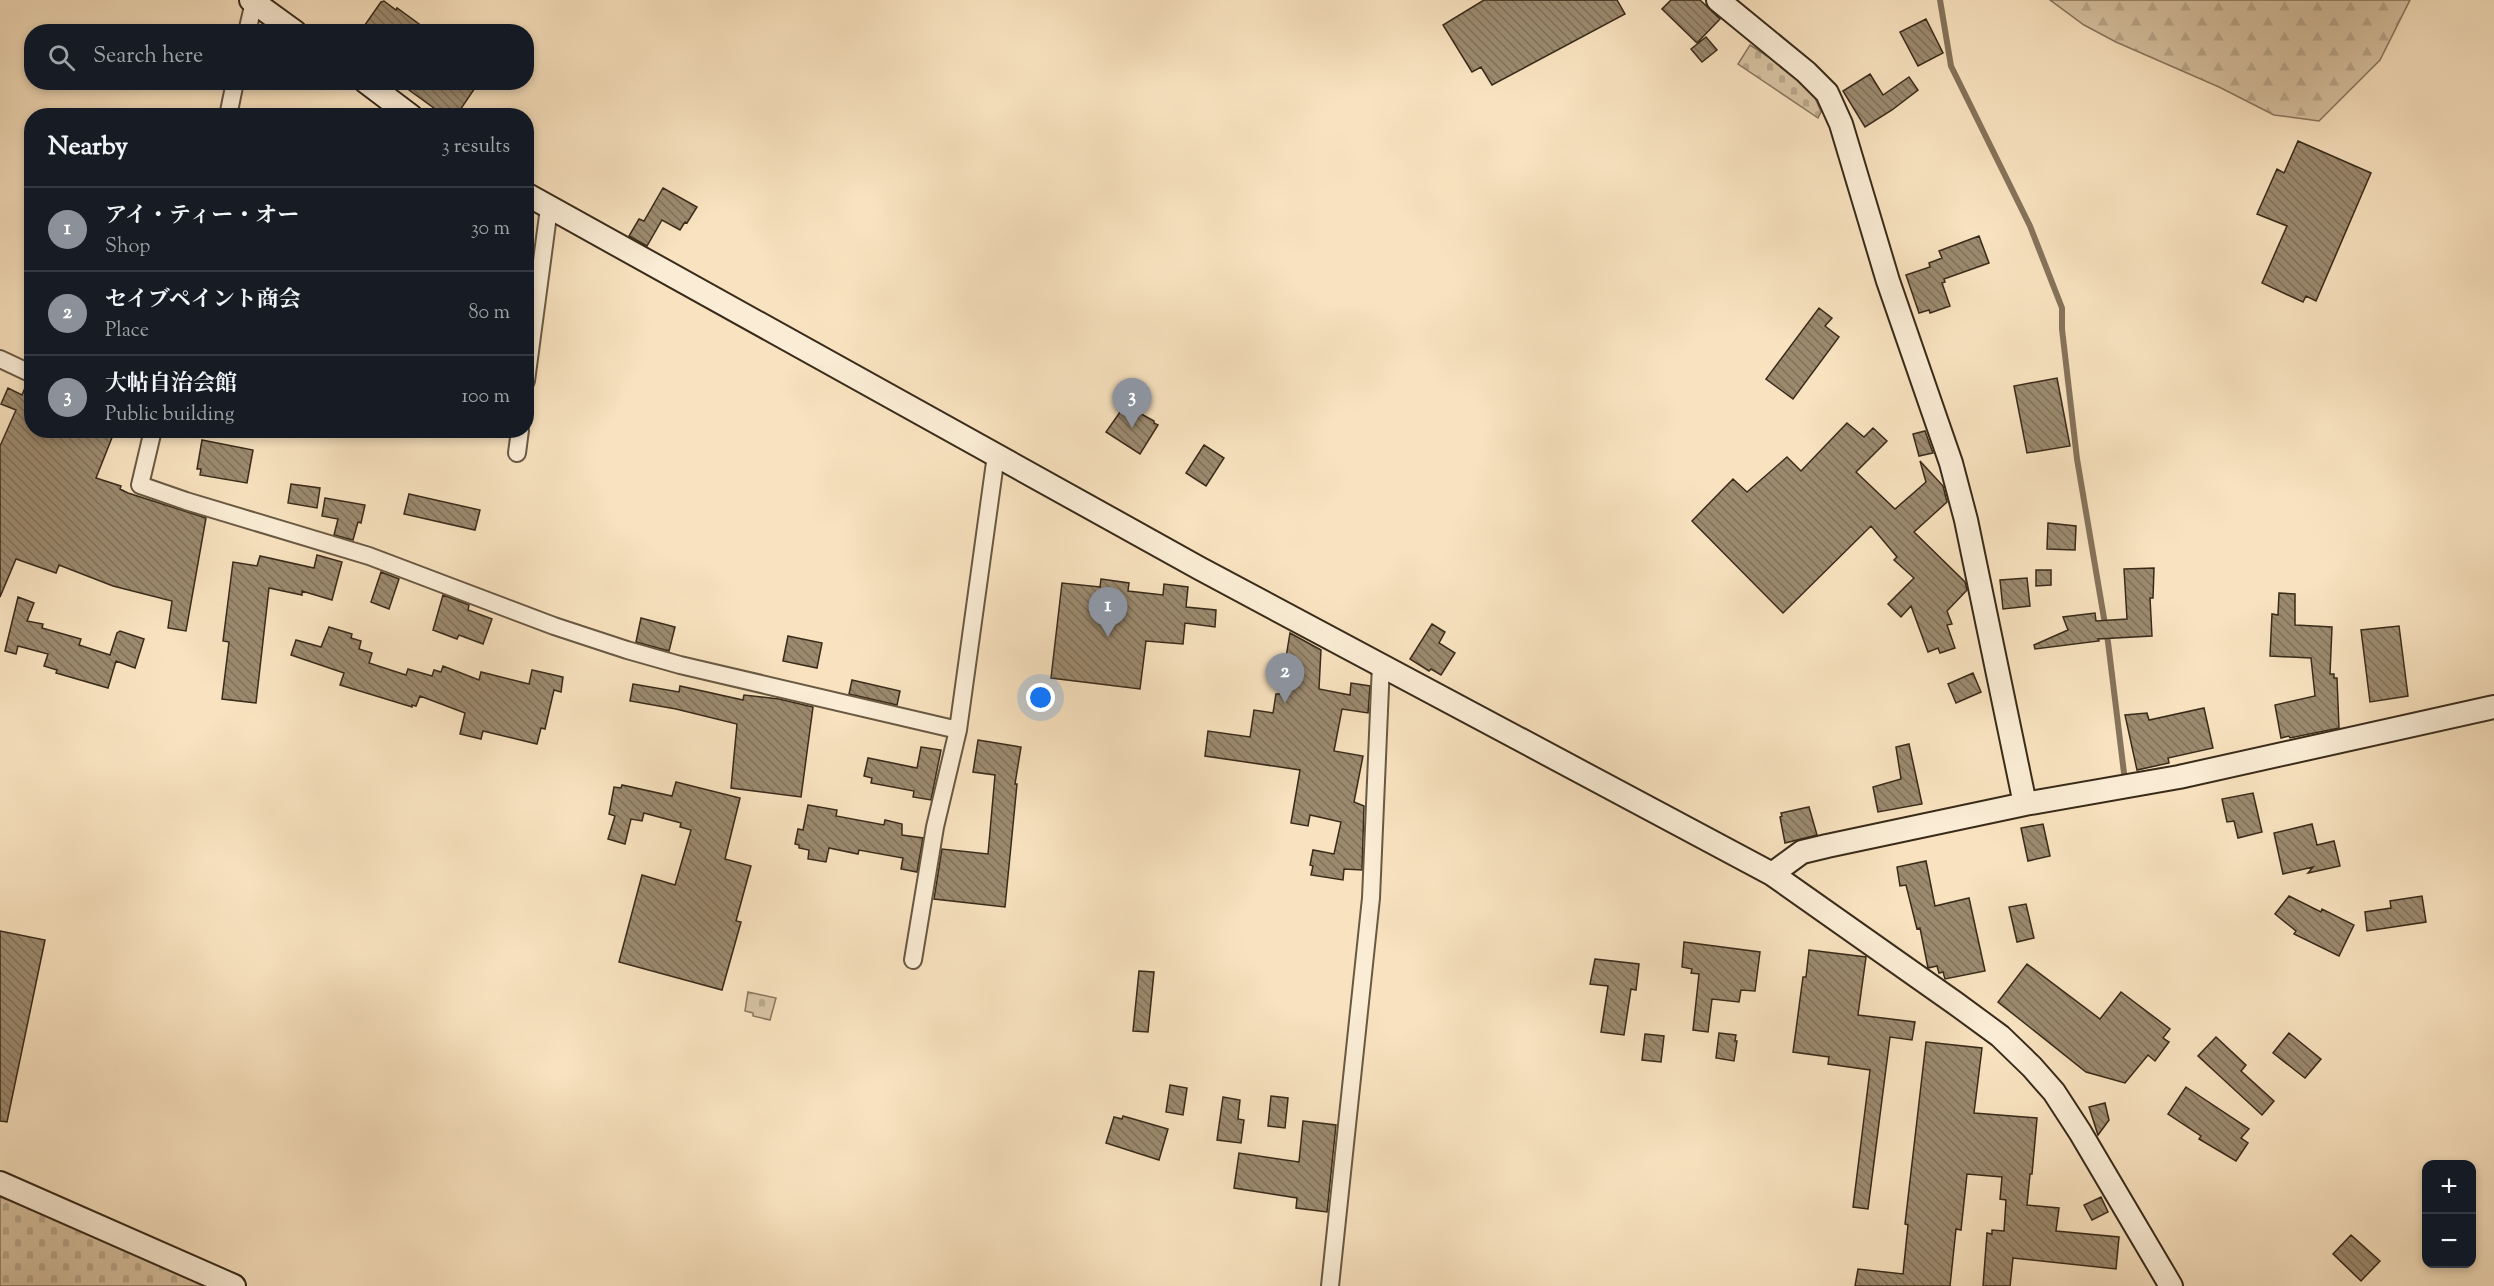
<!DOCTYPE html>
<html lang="en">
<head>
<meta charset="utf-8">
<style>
	:root { --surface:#171b24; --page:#242831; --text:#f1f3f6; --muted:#9ea1a6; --line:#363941; --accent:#8c9099 }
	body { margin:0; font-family:"Sorts Mill Goudy","Noto Serif JP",serif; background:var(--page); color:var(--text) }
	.controls { position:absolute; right:18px; bottom:18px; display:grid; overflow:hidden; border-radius:12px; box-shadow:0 3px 9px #0003 }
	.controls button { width:54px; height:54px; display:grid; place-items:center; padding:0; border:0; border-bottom:2px solid var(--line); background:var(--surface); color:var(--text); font:30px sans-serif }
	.you { position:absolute; left:1041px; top:698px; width:21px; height:21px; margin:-15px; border:4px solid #fff; border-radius:50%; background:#1a73e8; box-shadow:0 0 0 9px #1a73e833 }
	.badge { display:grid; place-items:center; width:39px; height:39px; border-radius:50%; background:var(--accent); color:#fff; font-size:20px; font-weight:700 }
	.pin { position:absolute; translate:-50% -50px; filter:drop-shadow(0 2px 3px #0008) }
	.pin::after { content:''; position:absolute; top:32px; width:21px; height:18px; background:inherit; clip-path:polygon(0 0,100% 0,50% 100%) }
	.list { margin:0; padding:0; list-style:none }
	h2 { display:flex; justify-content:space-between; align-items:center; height:78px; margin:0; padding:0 24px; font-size:26px }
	h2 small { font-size:20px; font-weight:400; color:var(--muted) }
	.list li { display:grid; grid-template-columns:39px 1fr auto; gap:18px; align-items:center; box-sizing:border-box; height:84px; padding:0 24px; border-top:2px solid var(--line) }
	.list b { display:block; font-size:22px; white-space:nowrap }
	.list p { margin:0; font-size:20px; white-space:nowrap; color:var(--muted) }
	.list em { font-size:20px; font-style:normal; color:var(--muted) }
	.icon { flex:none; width:33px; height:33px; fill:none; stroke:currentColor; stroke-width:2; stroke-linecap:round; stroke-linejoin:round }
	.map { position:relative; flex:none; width:2494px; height:1286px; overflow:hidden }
	.search { position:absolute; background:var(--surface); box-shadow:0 3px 9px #0003; left:24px; top:24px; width:510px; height:66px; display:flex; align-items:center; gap:15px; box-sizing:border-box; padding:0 21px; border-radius:24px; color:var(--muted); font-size:22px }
	.panel { position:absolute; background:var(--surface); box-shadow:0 3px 9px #0003; left:24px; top:108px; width:510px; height:330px; border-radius:24px }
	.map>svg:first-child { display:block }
	.forest { fill:url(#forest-firs); stroke:#88765e; stroke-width:1.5 }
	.cemetery { fill:url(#cemetery-stones); stroke:#88765e; stroke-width:1.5 }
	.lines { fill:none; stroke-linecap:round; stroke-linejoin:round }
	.stream { stroke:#85735b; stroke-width:6 }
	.building { fill:url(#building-back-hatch); stroke:#392a19; stroke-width:1.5 }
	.street-casing { stroke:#695842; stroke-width:20 }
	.secondary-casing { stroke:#392a19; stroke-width:26 }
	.street { stroke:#faecd5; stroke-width:16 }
	.secondary { stroke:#faecd5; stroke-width:22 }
</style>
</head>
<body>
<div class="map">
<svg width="2494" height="1286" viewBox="0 0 2494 1286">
	<defs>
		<pattern id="forest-firs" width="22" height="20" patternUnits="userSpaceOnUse" patternTransform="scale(1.5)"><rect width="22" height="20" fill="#d8c3a3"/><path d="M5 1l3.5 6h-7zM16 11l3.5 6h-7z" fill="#baa88c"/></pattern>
		<pattern id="cemetery-stones" width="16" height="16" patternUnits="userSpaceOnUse" patternTransform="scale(1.5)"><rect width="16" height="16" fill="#d8c3a3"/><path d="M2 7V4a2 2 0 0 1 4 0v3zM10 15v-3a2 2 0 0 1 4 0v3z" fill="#baa88c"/></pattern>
		<pattern id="building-back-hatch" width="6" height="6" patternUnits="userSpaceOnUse" patternTransform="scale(1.5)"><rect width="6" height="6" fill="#9c8a6f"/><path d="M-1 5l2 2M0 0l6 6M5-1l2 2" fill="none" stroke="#80715a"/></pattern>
	</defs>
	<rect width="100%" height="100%" fill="#f8e2bf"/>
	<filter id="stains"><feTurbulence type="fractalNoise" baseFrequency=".00333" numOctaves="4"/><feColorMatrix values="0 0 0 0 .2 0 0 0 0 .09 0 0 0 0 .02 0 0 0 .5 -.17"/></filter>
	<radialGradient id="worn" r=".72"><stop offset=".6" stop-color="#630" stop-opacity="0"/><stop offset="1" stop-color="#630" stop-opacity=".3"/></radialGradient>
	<path class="forest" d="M2050 0H2410L2380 60 2319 121 2274 115 2219 87 2116 42 2084 25Z"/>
	<path class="cemetery" d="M1750 45 1781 65 1813 93 1821 112 1818 118 1738 64Z
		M748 992 776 998 770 1020 753 1016V1013L745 1011Z
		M0 1197 27 1207 208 1286H0Z"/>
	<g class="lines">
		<path class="stream" d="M1940 0 1951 66 2030 226 2062 308V329L2077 459 2108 642 2124 773"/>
	</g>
	<path class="building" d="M1484 0H1617L1625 14 1492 85 1481 67 1472 72 1443 25Z
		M1671 0H1700L1720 19 1697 43 1662 9Z
		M384 1 396 10 397 8 430 32H360L381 2Z
		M1926 19 1943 53 1918 66 1900 32Z
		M1706 37 1717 50 1702 62 1691 49Z
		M1870 74 1883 95 1909 77 1918 90 1892 110 1865 127 1843 91Z
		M398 82H479L456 116H445Z
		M2298 141 2371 173 2316 301 2306 296 2303 302 2262 283 2287 226 2257 214 2277 169 2284 173Z
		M663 188 697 207 687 223 685 222 680 230 662 220 647 246 629 236 639 219 644 221Z
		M1979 236 1989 263 1944 279 1945 282 1942 283 1950 306 1930 313 1929 310 1919 313 1906 275 1930 267 1929 263 1942 258 1939 251Z
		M1819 308 1832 318 1825 326 1839 337 1793 399 1766 379Z
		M2057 378 2070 446 2027 453 2014 386Z
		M27 383 32 384V430H115L96 478 121 486 120 489 128 493 206 518 186 631 168 628 172 601 113 586 59 565 56 573 16 559 0 597V446L16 410 1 404 8 388 22 395Z
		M1125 405 1154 421V423L1158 425 1140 454 1106 432Z
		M1847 423 1864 437 1873 428 1887 441 1856 472 1895 509 1926 482 1920 461 1943 486 1947 502 1914 532 1965 582 1967 590 1947 611 1952 624 1947 625 1955 648 1940 653 1938 648 1928 652 1911 606 1901 617 1888 604 1914 578 1894 560 1897 557 1871 526 1783 613 1692 521 1733 479 1747 492 1787 457 1801 471Z
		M1925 431 1933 453 1919 456 1913 434Z
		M202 440 253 450 247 483 200 475 201 469H197Z
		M1204 445 1224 458 1206 486 1186 473Z
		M291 484 320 488 317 508 288 503Z
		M409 494 480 510 475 530 404 514Z
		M325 498 365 505 361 523 358 522 353 540 334 535 338 519 322 516Z
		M2048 523 2076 526 2075 550 2047 549Z
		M317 555 342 562 332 600 302 591V595L269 588 256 703 222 699 229 642 223 641 233 562 257 566 260 556 314 568Z
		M2154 568 2153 598H2150L2152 636 2098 639 2099 641 2035 649 2034 645 2068 630 2063 617 2095 613 2096 621 2127 619 2124 569Z
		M2036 570H2051V585L2036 586Z
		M381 572 399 579 389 609 371 602Z
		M2027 578 2030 606 2003 609 2000 580Z
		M1101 579 1129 583 1128 591 1163 595 1164 584 1188 587 1186 607 1216 610 1215 627 1185 623 1183 644 1146 641 1140 689 1051 678 1062 583 1100 587Z
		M2279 593 2295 594V625L2332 627 2330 674H2334V678H2337L2339 728 2290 738 2289 736 2281 738 2275 705 2315 696 2311 658 2270 656 2272 614 2278 615Z
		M443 595 469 605 468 610 492 619 483 644 459 635 457 639 433 630Z
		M18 597 34 603 27 621 43 624 42 628 81 639 79 645 110 655 117 633 120 631 144 639 135 668 116 661 108 688 56 673 57 670 44 666 48 654 18 646 16 654 5 651Z
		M641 618 675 627 669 651 636 642Z
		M1432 624 1445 632 1439 643 1455 653 1441 675 1431 669 1429 671 1410 659Z
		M2399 626 2408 696 2370 702 2361 630Z
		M329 627 352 634 351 638 361 641 359 649 372 653 369 663 406 675 408 669 432 676 434 670 441 672 443 666 479 680 481 672 529 684 532 670 563 677 561 692 554 690 545 729 541 728 537 744 483 731 481 739 460 734 465 713 420 696 416 706 412 705V707L340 685 344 673 291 655 296 640 321 647Z
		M1290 633 1321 650 1319 689 1350 695 1351 683 1370 686 1368 713 1342 709 1334 751 1363 756 1354 802 1364 806 1362 870 1344 869 1343 880 1311 875 1313 866 1310 865 1313 850 1334 854 1341 822 1310 815 1308 826 1291 823 1300 770 1205 756 1208 731 1250 737 1254 710 1273 713 1276 694H1280Z
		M788 636 822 643 817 668 783 661Z
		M1973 673 1981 692 1956 703 1948 684Z
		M852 680 900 691 897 705 849 694Z
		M633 684 679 692 680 686 743 700 744 695 779 699 813 707 801 797 731 788 737 724 676 709 630 701Z
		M2204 708 2213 748 2168 758 2169 763 2137 770 2125 715 2147 713 2149 720Z
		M978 740 1021 747 1015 784H1017L1005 907 934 899 942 849 988 854 995 775 973 772Z
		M1909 744 1922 804 1878 812 1873 787 1901 779 1896 747Z
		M921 747 941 750 931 800 913 797 914 791 871 783 872 778 864 776 868 758 917 768Z
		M676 782 740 798 725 859 751 866 736 921 741 922 722 990 619 962 642 875 675 885 691 830 680 827 681 823 644 813 642 821 631 819 625 844 608 839 615 816 609 814 614 787 621 788 622 785 672 796Z
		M2253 793 2262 832 2238 838 2234 821 2227 822 2222 799Z
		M808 805 837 810 836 816 884 825 885 820 902 824V835L923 838 917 872 901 869 903 858 859 850 858 854 829 848 826 862 808 859 809 850 799 848V845L795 844 798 829 803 830Z
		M1809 807 1817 835 1785 843 1780 817 1782 816 1781 813Z
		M2043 824 2050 856 2028 861 2021 828Z
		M2312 824 2317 845 2334 841 2340 866 2308 873 2313 867 2283 874 2274 833Z
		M1926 861 1935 906 1969 898 1985 971 1945 979 1943 972 1939 973 1937 966 1928 968 1920 928 1917 929 1906 885 1900 886 1897 867Z
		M2289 896 2321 912 2322 909 2354 925 2339 956 2294 934 2296 931 2275 914Z
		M2422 896 2426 922 2367 931 2365 912 2391 908 2390 901Z
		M2026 904 2034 938 2017 942 2009 907Z
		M0 931 45 940 7 1122 0 1121Z
		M1684 942 1760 952 1755 991 1741 990 1739 1002 1712 999 1708 1032 1693 1030 1699 974 1691 973 1692 969 1682 967Z
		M1809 950 1866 957 1858 1015 1915 1022 1912 1040 1890 1037 1868 1209 1853 1207 1870 1070 1828 1064 1829 1057 1793 1052 1803 977H1806Z
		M1595 959 1639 964 1636 990 1631 989 1624 1035 1601 1032 1608 986 1590 984Z
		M2027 964 2100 1019 2121 992 2170 1029 2163 1038 2169 1042 2155 1061 2148 1055 2125 1083 2086 1072 1998 1002Z
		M1139 971 1154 972 1148 1032 1133 1031Z
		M1719 1033 1736 1035 1735 1041H1737L1734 1061 1716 1058Z
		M2289 1033 2321 1059 2305 1078 2273 1053Z
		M1645 1034 1664 1036 1661 1062 1642 1060Z
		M2216 1037 2246 1065 2241 1071 2274 1101 2262 1115 2198 1056Z
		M1926 1042 1982 1048 1974 1113 2037 1118 2032 1174H2030L2027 1205 2059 1208 2056 1231 2119 1237 2116 1269 2013 1258 2010 1286H1983L1987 1233 1992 1234V1230L2004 1231 2006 1200 2000 1199 2002 1177 1967 1174 1961 1230 1956 1229 1950 1286H1855L1858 1269 1903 1274 1908 1225 1905 1224Z
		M1170 1085 1187 1088 1183 1115 1166 1112Z
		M2186 1087 2249 1129 2241 1138 2248 1143 2236 1161 2199 1139 2201 1136 2168 1114Z
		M1271 1096 1288 1098 1285 1128 1268 1126Z
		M1223 1097 1240 1100 1238 1119 1244 1120 1241 1143 1217 1140Z
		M2105 1103 2109 1120 2098 1135 2089 1107Z
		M1123 1116 1168 1129 1159 1160 1106 1143 1114 1117 1122 1119Z
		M1303 1121 1336 1125 1327 1212 1296 1208 1297 1198 1234 1188 1239 1153 1299 1162Z
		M2101 1197 2108 1212 2092 1220 2084 1205Z
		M2351 1235 2380 1261 2361 1281 2333 1254Z"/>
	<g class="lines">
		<defs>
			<path id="street" d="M247 32 254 2
				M228 116 235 82
				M0 359 32 374
				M526 381 549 208
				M153 430 140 485 186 501 369 556 554 626 627 650 680 665 958 730
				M517 453 520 430
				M913 960 935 827 958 730 996 455
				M1330 1286 1371 898 1381 664"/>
			<path id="secondary" d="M251 0 295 32
				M1718 0 1806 72 1827 93 1841 124 1888 281 1951 463 1966 520 2025 804
				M366 82 411 116
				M526 194 1199 568 1772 874 1955 1003 2000 1036 2032 1067 2054 1092 2080 1132 2171 1286
				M1772 874 1802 852 1827 846 2025 804 2179 777 2494 707
				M0 1183 234 1286"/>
		</defs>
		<use href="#street" class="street-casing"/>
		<use href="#secondary" class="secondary-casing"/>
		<use href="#street" class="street"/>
		<use href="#secondary" class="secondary"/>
	</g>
	<rect width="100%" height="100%" filter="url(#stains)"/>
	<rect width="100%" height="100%" fill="url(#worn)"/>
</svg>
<div class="controls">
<button>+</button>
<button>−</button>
</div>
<div class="you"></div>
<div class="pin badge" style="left:1108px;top:637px">1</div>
<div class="pin badge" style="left:1285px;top:703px">2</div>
<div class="pin badge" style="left:1132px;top:428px">3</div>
<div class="search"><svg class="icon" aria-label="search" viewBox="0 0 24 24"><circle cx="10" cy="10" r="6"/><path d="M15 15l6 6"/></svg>Search here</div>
<section class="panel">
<h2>Nearby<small>3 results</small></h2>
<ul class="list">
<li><span class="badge">1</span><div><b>アイ・ティー・オー</b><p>Shop</p></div><em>30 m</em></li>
<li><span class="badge">2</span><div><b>セイブペイント商会</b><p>Place</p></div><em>80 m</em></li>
<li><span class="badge">3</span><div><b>大帖自治会館</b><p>Public building</p></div><em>100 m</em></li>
</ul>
</section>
</div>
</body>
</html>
